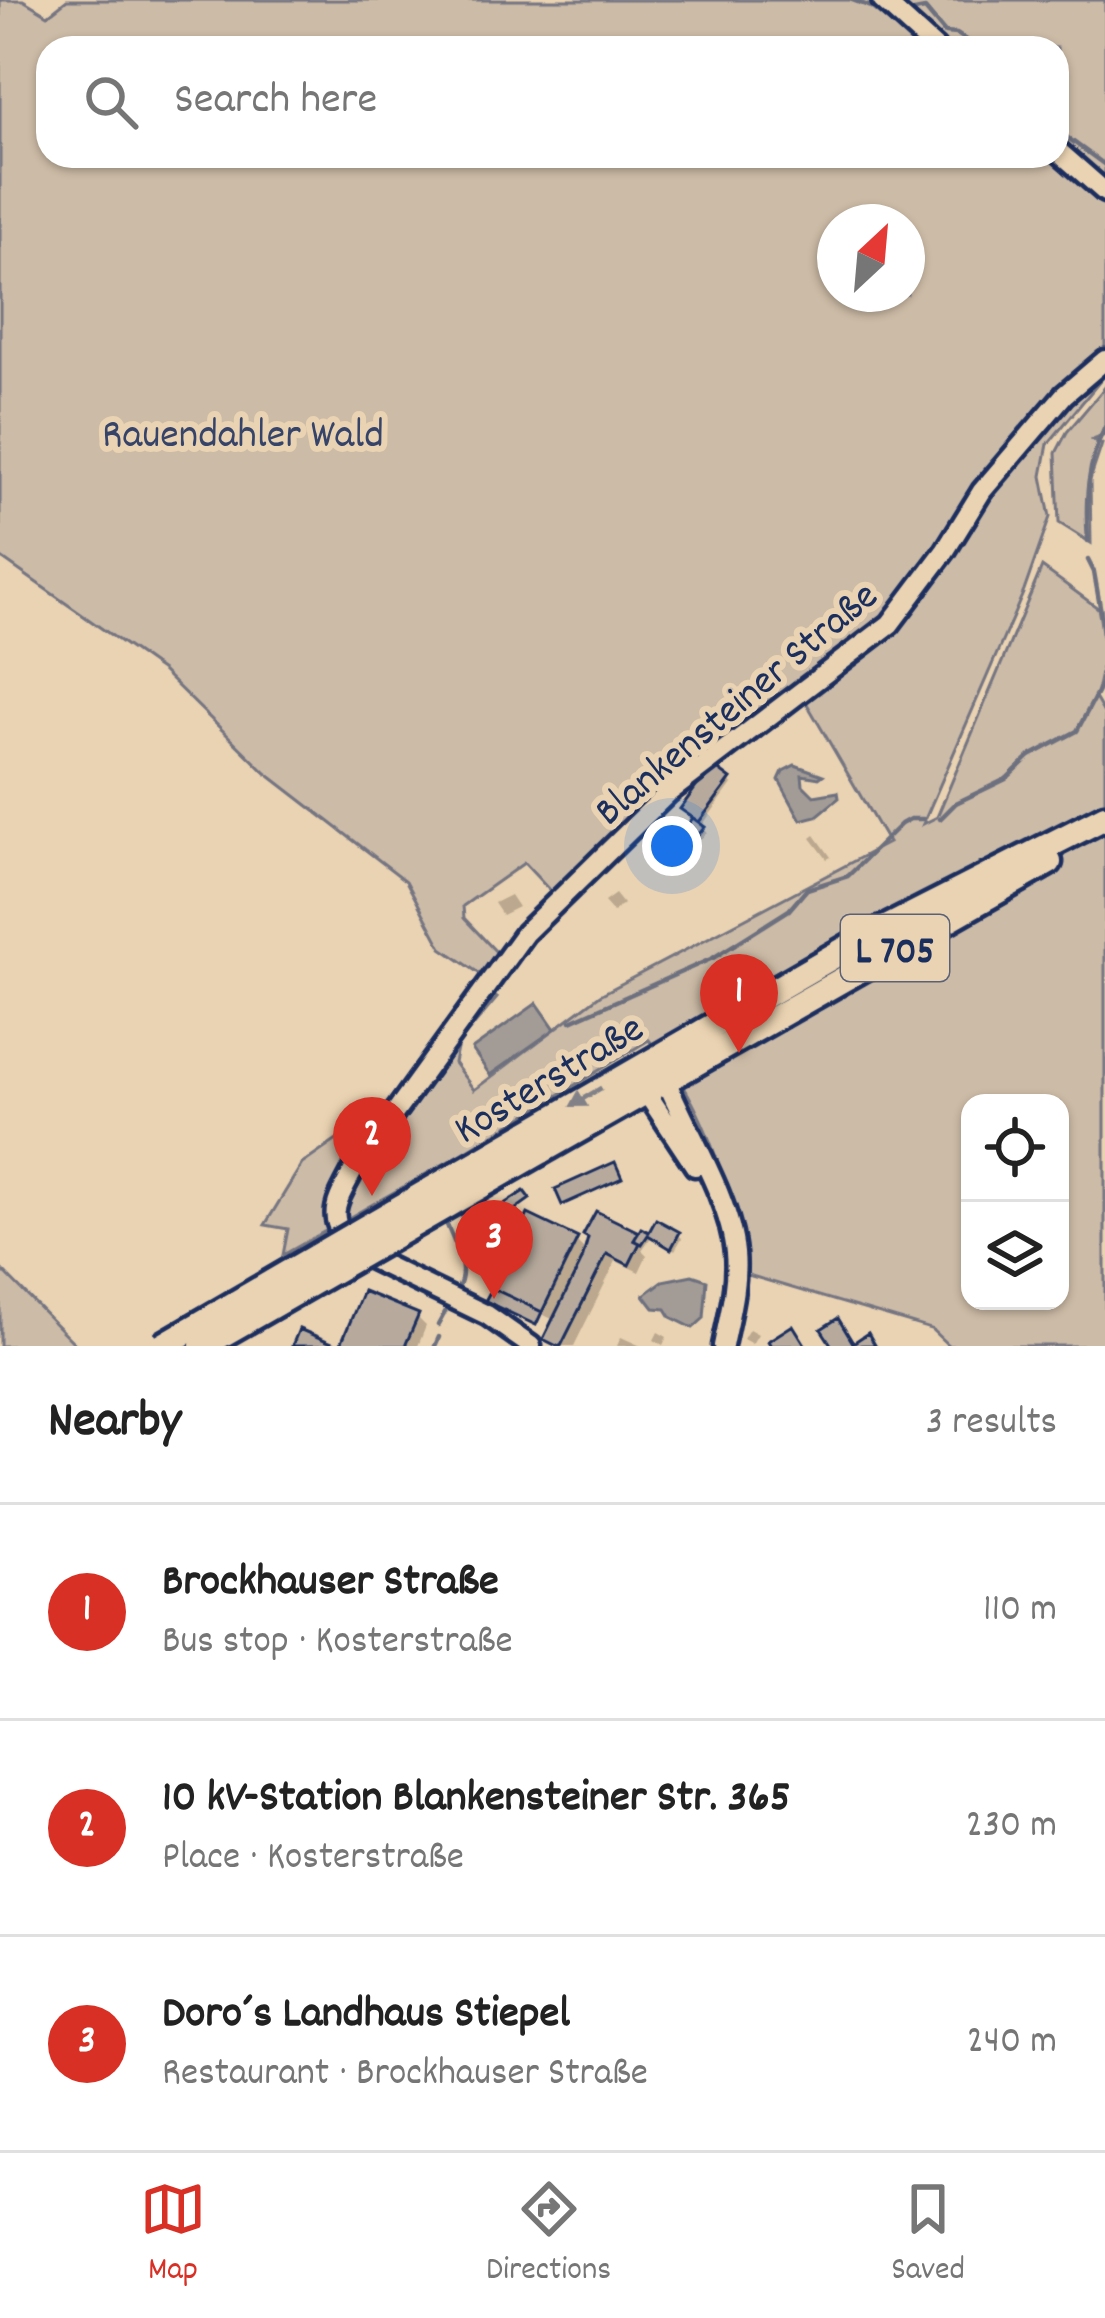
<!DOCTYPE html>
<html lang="en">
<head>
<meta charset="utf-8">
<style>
	:root { --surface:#fff; --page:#f6f6f6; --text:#222; --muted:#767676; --line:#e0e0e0; --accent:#d93025 }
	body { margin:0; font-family:Dekko,sans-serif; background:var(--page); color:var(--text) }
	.controls { position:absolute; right:36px; bottom:36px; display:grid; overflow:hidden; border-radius:24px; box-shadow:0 3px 9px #0004 }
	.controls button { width:108px; height:108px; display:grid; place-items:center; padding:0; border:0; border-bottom:3px solid var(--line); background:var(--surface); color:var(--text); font:60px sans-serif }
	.compass { position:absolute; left:817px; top:204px; width:108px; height:108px; border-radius:50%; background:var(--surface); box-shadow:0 3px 9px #0004; rotate:26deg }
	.you { position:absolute; left:672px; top:846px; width:42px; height:42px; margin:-30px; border:9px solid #fff; border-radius:50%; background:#1a73e8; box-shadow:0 0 0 18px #1a73e833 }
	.badge { display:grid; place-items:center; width:78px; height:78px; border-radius:50%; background:var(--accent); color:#fff; font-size:39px; font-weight:700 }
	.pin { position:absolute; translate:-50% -99px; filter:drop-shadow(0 3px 6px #0008) }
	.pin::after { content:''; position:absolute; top:63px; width:42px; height:36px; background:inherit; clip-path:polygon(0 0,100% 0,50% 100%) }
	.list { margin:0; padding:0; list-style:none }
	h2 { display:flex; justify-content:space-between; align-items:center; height:156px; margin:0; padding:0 48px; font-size:51px }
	h2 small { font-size:39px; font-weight:400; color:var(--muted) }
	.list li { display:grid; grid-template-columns:78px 1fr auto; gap:36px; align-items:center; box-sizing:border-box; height:216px; padding:0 48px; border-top:3px solid var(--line) }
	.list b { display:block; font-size:45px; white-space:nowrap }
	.list p { margin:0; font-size:39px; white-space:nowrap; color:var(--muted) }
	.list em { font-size:39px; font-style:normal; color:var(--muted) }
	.icon { flex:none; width:66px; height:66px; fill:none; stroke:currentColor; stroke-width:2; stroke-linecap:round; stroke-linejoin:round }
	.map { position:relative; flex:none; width:1105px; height:1346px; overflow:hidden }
	.search { position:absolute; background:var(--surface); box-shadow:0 3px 9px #0004; left:36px; right:36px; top:36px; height:132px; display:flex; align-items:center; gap:30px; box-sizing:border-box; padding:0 42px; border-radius:36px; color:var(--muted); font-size:45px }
	.sheet { height:804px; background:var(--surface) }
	nav { display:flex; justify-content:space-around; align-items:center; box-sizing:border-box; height:168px; border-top:3px solid var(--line); background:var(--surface); font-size:33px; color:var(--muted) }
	nav a { display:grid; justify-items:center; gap:6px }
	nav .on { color:var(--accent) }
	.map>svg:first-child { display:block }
	.green { fill:#ccbba6; stroke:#747582; stroke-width:3; fill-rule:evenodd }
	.water { fill:#a39b95; stroke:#6d707f; stroke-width:3 }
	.shadow { fill:#0003 }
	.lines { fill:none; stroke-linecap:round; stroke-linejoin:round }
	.stream { stroke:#6d707f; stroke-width:4.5 }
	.building { fill:#b7aa9d; stroke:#1b2f5e; stroke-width:3 }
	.minor-casing { stroke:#1b2f5e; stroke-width:27 }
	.major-casing { stroke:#1b2f5e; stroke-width:33 }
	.minor { stroke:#ead3b2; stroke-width:18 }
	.major { stroke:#ead3b2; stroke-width:24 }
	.major-bridge-casing { stroke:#1b2f5e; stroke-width:33; stroke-linecap:butt }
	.major-bridge { stroke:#ead3b2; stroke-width:24 }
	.oneway { fill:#828188 }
	.labels { text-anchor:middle; stroke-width:12; stroke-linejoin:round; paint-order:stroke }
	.shield { fill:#ead3b2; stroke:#596077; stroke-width:3 }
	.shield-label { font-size:39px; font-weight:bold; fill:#1b2f5e }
	.park-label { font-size:42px; fill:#364469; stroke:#ead3b2 }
	.street-label { font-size:42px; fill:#1b2f5e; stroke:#ead3b2 }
</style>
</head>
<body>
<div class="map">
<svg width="1105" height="1346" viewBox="0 0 1105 1346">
	<rect width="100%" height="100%" fill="#ead3b2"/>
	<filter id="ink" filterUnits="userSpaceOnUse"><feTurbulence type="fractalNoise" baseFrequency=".00833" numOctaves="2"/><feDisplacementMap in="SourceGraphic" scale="24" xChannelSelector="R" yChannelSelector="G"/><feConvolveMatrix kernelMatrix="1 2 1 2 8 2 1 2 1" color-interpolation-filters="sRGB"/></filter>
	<g filter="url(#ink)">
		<path class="green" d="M0 0H23L48 15 67 0H1105V348L899 605 553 894 524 863 463 906 464 918 498 954 483 976 442 948 406 881 266 773 162 671 0 557ZM48 48H1057V156H48ZM835 222H907V294H835Z
			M1105 366V375L1048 444 1042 476 1050 517 1024 591 923 824 937 817 1042 567 1098 608C1105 642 1105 665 1095 698L1105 715V1346H949L931 1329 748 1275C734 1214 719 1150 688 1094 678 1075 662 1058 649 1040L463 1153 283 1255 288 1229 265 1225 302 1164 402 1095 487 991 497 998 458 1044 454 1063 474 1090 600 995 888 843 803 697 879 641 1030 439ZM970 1103H1060V1301H970Z
			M1105 387V435L1093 440 1102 444 1090 480 1091 543 1059 523 1056 453 1067 432Z
			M0 1268 77 1346H0Z"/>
		<path class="water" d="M795 765 823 775 819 778 802 775 803 785 814 796 838 792 839 798 817 816 801 820 779 780 783 771Z
			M537 1003 555 1029 490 1075 472 1049Z
			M692 1275 707 1280 704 1318 693 1328 671 1317 666 1309 654 1308 644 1295 663 1281Z"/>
		<path class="shadow" d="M729 781 732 784 701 827 707 832 685 857 673 846Z
			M815 835 831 857 827 859 811 838Z
			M615 894 623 904 613 912 604 902Z
			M510 895 518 907 502 915 494 903Z
			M642 1232 650 1236 678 1235 682 1238 675 1250 652 1236 642 1250 647 1255 639 1272 616 1261 574 1346H554L547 1339 556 1321 542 1314 537 1324 489 1300 576 1241 587 1252 640 1236Z
			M417 1317 426 1326 418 1346H343Z
			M749 1329 758 1334 752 1344 743 1339Z
			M658 1332 667 1337 663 1345 654 1340Z
			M621 1337 641 1346H617Z"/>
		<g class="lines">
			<path class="stream" d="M852 0 871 7 890 22
				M909 12 925 9 945 33 957 34 966 40 968 48
				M1057 130 1105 165
				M1088 541C1085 500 1087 464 1105 427
				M1088 560 1094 572 1105 635
				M940 819 956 803 1006 779 1030 756 1077 731 1105 678
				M571 1021 713 958 789 910 807 889 848 876 901 824 910 819H923
				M447 1225C455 1245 469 1268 458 1288
				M438 1325 449 1305
				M435 1346 439 1337"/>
		</g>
		<path class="building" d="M712 765 731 779 699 822 680 809Z
			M693 818 705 827 680 856 669 846Z
			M615 1162 622 1178 562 1205 555 1189Z
			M524 1191 530 1199 481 1234 474 1224Z
			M596 1211 639 1232 634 1240 640 1243 629 1265 607 1254 561 1346H557L543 1339 582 1260 588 1238 583 1235Z
			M528 1214 578 1238 542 1312 492 1288Z
			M656 1219 680 1232 671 1249 648 1235 642 1244 634 1240 641 1228 649 1232Z
			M492 1288 542 1312 536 1325 485 1301Z
			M363 1291 419 1314 405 1346H340Z
			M838 1318 853 1343 868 1333 875 1345 832 1346 821 1329Z
			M793 1325 806 1346H771L768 1341Z
			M299 1329 339 1346H292Z"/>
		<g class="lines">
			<defs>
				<path id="minor" d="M882 0 935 48
					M1057 150 1105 192
					M659 1075 666 1080C687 1132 730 1198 735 1253 738 1284 729 1316 723 1346
					M645 1082 646 1092 695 1166
					M531 1346 487 1315 357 1252C324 1218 334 1207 354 1169L525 933 668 793 890 624 945 551 982 491 1064 395 1105 360"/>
				<path id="major" d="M528 1133 849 947 1105 817
					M540 1152 1049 862"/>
			</defs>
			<use href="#minor" class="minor-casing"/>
			<use href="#major" class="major-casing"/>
			<use href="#minor" class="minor"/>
			<use href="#major" class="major"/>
			<defs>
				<path id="major-bridge" d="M162 1346 528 1133
					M202 1346 540 1152"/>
			</defs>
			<use href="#major-bridge" class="major-bridge-casing"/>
			<use href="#major-bridge" class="major-bridge"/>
		</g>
		<defs><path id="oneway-solid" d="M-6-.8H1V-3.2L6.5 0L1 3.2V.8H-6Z" transform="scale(3)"/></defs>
		<use class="oneway" href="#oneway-solid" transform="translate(586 1097) rotate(149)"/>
	</g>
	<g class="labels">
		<rect class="shield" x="841" y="915" width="108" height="66" rx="9"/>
		<g class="shield-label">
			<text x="895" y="962">L 705</text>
		</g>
		<g class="park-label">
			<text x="243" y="446">Rauendahler Wald</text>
		</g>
		<g class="street-label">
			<text transform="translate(734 701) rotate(-40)" y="15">Blankensteiner Straße</text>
			<text transform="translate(547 1076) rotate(-31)" y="15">Kosterstraße</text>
		</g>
	</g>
</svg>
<div class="controls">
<button><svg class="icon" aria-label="locate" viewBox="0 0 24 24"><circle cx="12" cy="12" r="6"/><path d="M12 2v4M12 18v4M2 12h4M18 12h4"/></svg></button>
<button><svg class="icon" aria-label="layers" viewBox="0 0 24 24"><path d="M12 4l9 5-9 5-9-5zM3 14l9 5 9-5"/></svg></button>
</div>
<svg class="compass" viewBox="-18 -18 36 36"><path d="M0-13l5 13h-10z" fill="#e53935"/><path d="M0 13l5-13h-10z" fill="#767676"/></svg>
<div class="you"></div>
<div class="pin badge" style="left:739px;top:1053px">1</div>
<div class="pin badge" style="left:372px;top:1196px">2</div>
<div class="pin badge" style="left:494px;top:1299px">3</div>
<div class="search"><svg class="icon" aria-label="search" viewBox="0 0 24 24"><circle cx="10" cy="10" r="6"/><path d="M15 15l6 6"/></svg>Search here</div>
</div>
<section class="sheet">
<h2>Nearby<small>3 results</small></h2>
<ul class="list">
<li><span class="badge">1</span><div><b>Brockhauser Straße</b><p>Bus stop · Kosterstraße</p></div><em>110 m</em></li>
<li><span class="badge">2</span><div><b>10 kV-Station Blankensteiner Str. 365</b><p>Place · Kosterstraße</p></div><em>230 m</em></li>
<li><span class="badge">3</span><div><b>Doro´s Landhaus Stiepel</b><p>Restaurant · Brockhauser Straße</p></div><em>240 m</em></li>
</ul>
</section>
<nav>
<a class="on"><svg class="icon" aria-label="map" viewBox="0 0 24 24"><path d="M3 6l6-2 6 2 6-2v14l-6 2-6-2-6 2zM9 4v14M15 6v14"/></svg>Map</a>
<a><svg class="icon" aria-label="directions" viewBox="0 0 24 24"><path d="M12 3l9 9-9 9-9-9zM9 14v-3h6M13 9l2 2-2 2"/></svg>Directions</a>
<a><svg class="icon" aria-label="saved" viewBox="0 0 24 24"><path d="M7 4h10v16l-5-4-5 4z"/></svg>Saved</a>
</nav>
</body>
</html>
